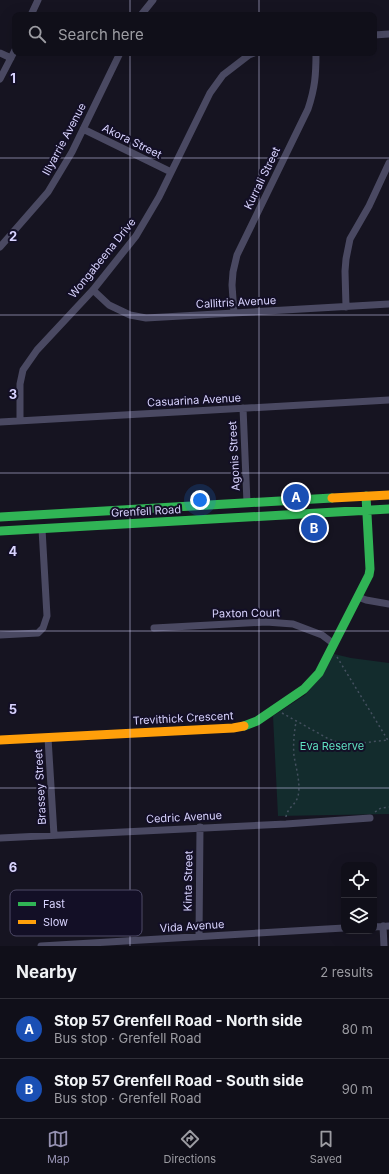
<!DOCTYPE html>
<html lang="en">
<head>
<meta charset="utf-8">
<style>
	:root { --surface:#100f19; --page:#1e1d26; --text:#f1f3f6; --muted:#9c9ca2; --line:#302f38; --accent:#9591b1 }
	body { margin:0; font-family:Inter,sans-serif; background:var(--page); color:var(--text) }
	.controls { position:absolute; right:12px; bottom:12px; display:grid; overflow:hidden; border-radius:8px; box-shadow:0 4px 16px #0002 }
	.controls button { width:36px; height:36px; display:grid; place-items:center; padding:0; border:0; border-bottom:1px solid var(--line); background:var(--surface); color:var(--text); font:20px sans-serif }
	.you { position:absolute; left:200px; top:500px; width:14px; height:14px; margin:-10px; border:3px solid #fff; border-radius:50%; background:#1a73e8; box-shadow:0 0 0 6px #1a73e833 }
	.badge { display:grid; place-items:center; width:26px; height:26px; border-radius:50%; background:var(--accent); color:#fff; font-size:13px; font-weight:700 }
	.pin { position:absolute; translate:-50% -50%; border:2px solid #fff; box-shadow:0 1px 4px #0006 }
	.list { margin:0; padding:0; list-style:none }
	h2 { display:flex; justify-content:space-between; align-items:center; height:52px; margin:0; padding:0 16px; font-size:17px }
	h2 small { font-size:13px; font-weight:400; color:var(--muted) }
	.list li { display:grid; grid-template-columns:26px 1fr auto; gap:12px; align-items:center; box-sizing:border-box; height:60px; padding:0 16px; border-top:1px solid var(--line) }
	.list b { display:block; font-size:15px; white-space:nowrap }
	.list p { margin:0; font-size:13px; white-space:nowrap; color:var(--muted) }
	.list em { font-size:13px; font-style:normal; color:var(--muted) }
	.icon { flex:none; width:22px; height:22px; fill:none; stroke:currentColor; stroke-width:2; stroke-linecap:round; stroke-linejoin:round }
	.map { position:relative; flex:none; width:389px; height:946px; overflow:hidden }
	.search { position:absolute; background:var(--surface); box-shadow:0 4px 16px #0002; left:12px; right:12px; top:12px; height:44px; display:flex; align-items:center; gap:10px; box-sizing:border-box; padding:0 14px; border-radius:8px; color:var(--muted); font-size:15px }
	.sheet { height:172px; background:var(--surface) }
	nav { display:flex; justify-content:space-around; align-items:center; box-sizing:border-box; height:56px; border-top:1px solid var(--line); background:var(--surface); font-size:11px; color:var(--muted) }
	nav a { display:grid; justify-items:center; gap:2px }
	nav .on { color:var(--accent) }
	.map>svg:first-child { display:block }
	.green { fill:#132c2d }
	.lines { fill:none; stroke-linecap:round; stroke-linejoin:round }
	.path { stroke:#44505f; stroke-width:1.5; stroke-dasharray:2 3; stroke-linecap:butt }
	.street { stroke:#4a4962; stroke-width:7 }
	.fast { stroke:#30b455; stroke-width:9 }
	.slow { stroke:#ff9f0a; stroke-width:9 }
	.grid { fill:none; stroke:#d9d4ff; stroke-width:1; stroke-opacity:0.55 }
	.labels { text-anchor:middle; stroke-width:4; stroke-linejoin:round; paint-order:stroke }
	.street-label { font-size:11px; fill:#d9d4ff; stroke:#130f26 }
	.park-label { font-size:11px; fill:#5fe0c0; stroke:#130f26 }
	.key { fill:#130f26; stroke:#4e4a67; stroke-width:1 }
	.key-label { font-size:11px; fill:#d9d4ff }
	.grid-label { font-size:13px; text-anchor:middle; font-weight:bold; fill:#d9d4ff; stroke:#130f26; stroke-width:4; stroke-linejoin:round; paint-order:stroke }
</style>
</head>
<body>
<div class="map">
<svg width="389" height="946" viewBox="0 0 389 946">
	<rect width="100%" height="100%" fill="#161421"/>
	<path class="green" d="M334 654 351 658 389 663V814L278 816 273 716 305 695 322 676Z"/>
	<g class="lines">
		<path class="path" d="M337 657 389 742
			M282 713 327 738 339 743
			M354 744 387 740
			M375 812 381 808 389 807
			M286 817C287 808 296 805 298 796 301 784 296 768 294 756 293 744 294 734 296 722"/>
		<path class="street" d="M31 15 38 0
			M141 15 153 0
			M374 35 389 34
			M0 53 11 58
			M0 79 15 50
			M83 129 171 172
			M0 247 48 192 72 152 120 53
			M93 290 109 305 130 315 146 318 389 304
			M346 307 345 271 346 259 350 239 369 206 389 163
			M234 313 232 285 233 272 237 255 308 109C315 88 316 75 316 53
			M243 408 247 503
			M20 421V384L23 370 37 350 93 290 136 236 159 197 210 93 223 75 249 55 254 53
			M0 422 389 400
			M358 597 366 600 389 604
			M154 628 266 622 293 624 322 635 334 644
			M0 635 38 633 43 628 47 616 42 529
			M48 738 54 835
			M0 838 286 824 370 818
			M383 926 384 946
			M374 927 389 926
			M199 936 200 827
			M41 946 344 928"/>
		<path class="fast" d="M0 517 332 498
			M0 531 389 509
			M244 726 257 721 304 689 319 673 369 575 370 569 366 496"/>
		<path class="slow" d="M332 498 389 495
			M0 740 233 728 244 726"/>
	</g>
	<path class="grid" d="M130 0V15M259 0V15M130 53V946M259 53V946M0 158H389M0 315H389M0 473H389M0 631H389M0 788H389"/>
	<g class="labels">
		<g class="street-label">
			<text transform="translate(64 139) rotate(-62)" y="4">Illyarrie Avenue</text>
			<text transform="translate(132 141) rotate(26)" y="4">Akora Street</text>
			<text transform="translate(262 178) rotate(-64)" y="4">Kurrali Street</text>
			<text transform="translate(102 258) rotate(-51)" y="4">Wongabeena Drive</text>
			<text transform="translate(236 302) rotate(-3)" y="4">Callitris Avenue</text>
			<text transform="translate(194 400) rotate(-3)" y="4">Casuarina Avenue</text>
			<text transform="translate(234 456) rotate(-93)" y="4">Agonis Street</text>
			<text transform="translate(146 511) rotate(-3)" y="4">Grenfell Road</text>
			<text transform="translate(246 613) rotate(-1)" y="4">Paxton Court</text>
			<text transform="translate(183 718) rotate(-3)" y="4">Trevithick Crescent</text>
			<text transform="translate(40 787) rotate(-93)" y="4">Brassey Street</text>
			<text transform="translate(184 817) rotate(-3)" y="4">Cedric Avenue</text>
			<text transform="translate(188 881) rotate(-89)" y="4">Kinta Street</text>
			<text transform="translate(192 926) rotate(-4)" y="4">Vida Avenue</text>
		</g>
		<g class="park-label">
			<text x="332" y="750">Eva Reserve</text>
		</g>
	</g>
	<rect x="10" y="890" width="132" height="46" rx="6" class="key"/>
	<rect x="18" y="902" width="18" height="4" fill="#30b455"/>
	<rect x="18" y="920" width="18" height="4" fill="#ff9f0a"/>
	<g class="key-label">
		<text x="43" y="908">Fast</text>
		<text x="43" y="926">Slow</text>
	</g>
	<g class="grid-label">
		<text x="13" y="83">1</text>
		<text x="13" y="241">2</text>
		<text x="13" y="399">3</text>
		<text x="13" y="556">4</text>
		<text x="13" y="714">5</text>
		<text x="13" y="872">6</text>
	</g>
</svg>
<div class="controls">
<button><svg class="icon" aria-label="locate" viewBox="0 0 24 24"><circle cx="12" cy="12" r="6"/><path d="M12 2v4M12 18v4M2 12h4M18 12h4"/></svg></button>
<button><svg class="icon" aria-label="layers" viewBox="0 0 24 24"><path d="M12 4l9 5-9 5-9-5zM3 14l9 5 9-5"/></svg></button>
</div>
<div class="you"></div>
<div class="pin badge" style="left:296px;top:497px;background:#1a4fb4">A</div>
<div class="pin badge" style="left:314px;top:528px;background:#1a4fb4">B</div>
<div class="search"><svg class="icon" aria-label="search" viewBox="0 0 24 24"><circle cx="10" cy="10" r="6"/><path d="M15 15l6 6"/></svg>Search here</div>
</div>
<section class="sheet">
<h2>Nearby<small>2 results</small></h2>
<ul class="list">
<li><span class="badge" style="background:#1a4fb4">A</span><div><b>Stop 57 Grenfell Road - North side</b><p>Bus stop · Grenfell Road</p></div><em>80 m</em></li>
<li><span class="badge" style="background:#1a4fb4">B</span><div><b>Stop 57 Grenfell Road - South side</b><p>Bus stop · Grenfell Road</p></div><em>90 m</em></li>
</ul>
</section>
<nav>
<a class="on"><svg class="icon" aria-label="map" viewBox="0 0 24 24"><path d="M3 6l6-2 6 2 6-2v14l-6 2-6-2-6 2zM9 4v14M15 6v14"/></svg>Map</a>
<a><svg class="icon" aria-label="directions" viewBox="0 0 24 24"><path d="M12 3l9 9-9 9-9-9zM9 14v-3h6M13 9l2 2-2 2"/></svg>Directions</a>
<a><svg class="icon" aria-label="saved" viewBox="0 0 24 24"><path d="M7 4h10v16l-5-4-5 4z"/></svg>Saved</a>
</nav>
</body>
</html>
